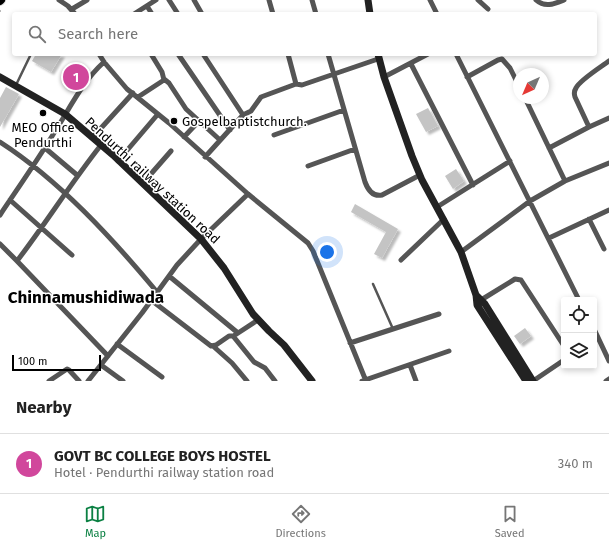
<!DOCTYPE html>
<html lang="en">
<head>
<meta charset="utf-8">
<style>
	:root { --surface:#fff; --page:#f6f6f6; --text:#222; --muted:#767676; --line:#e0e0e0; --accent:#0b8043 }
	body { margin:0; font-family:"Fira Sans",sans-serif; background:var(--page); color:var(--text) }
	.controls { position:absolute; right:12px; bottom:12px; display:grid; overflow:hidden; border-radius:4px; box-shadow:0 2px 6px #0003 }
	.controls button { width:36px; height:36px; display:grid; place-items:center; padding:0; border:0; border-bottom:1px solid var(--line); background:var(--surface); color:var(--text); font:20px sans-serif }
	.compass { position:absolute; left:513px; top:68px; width:36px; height:36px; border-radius:50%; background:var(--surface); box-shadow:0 2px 6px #0003; rotate:224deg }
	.scale { position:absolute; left:12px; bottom:10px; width:89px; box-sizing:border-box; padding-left:4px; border:2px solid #000; border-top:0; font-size:11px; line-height:14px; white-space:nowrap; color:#000; -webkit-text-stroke:3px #fff; paint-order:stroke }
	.you { position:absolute; left:327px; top:252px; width:14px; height:14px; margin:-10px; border:3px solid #fff; border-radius:50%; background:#1a73e8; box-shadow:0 0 0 6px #1a73e833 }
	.badge { display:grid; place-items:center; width:26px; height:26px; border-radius:50%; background:var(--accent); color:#fff; font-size:13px; font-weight:700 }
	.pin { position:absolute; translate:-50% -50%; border:2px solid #fff; box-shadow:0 1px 4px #0006 }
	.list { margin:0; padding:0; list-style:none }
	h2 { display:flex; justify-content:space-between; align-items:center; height:52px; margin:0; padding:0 16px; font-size:17px }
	h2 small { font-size:13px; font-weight:400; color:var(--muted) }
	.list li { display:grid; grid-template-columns:26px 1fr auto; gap:12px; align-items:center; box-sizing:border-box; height:60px; padding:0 16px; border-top:1px solid var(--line) }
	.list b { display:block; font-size:15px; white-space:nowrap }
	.list p { margin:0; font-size:13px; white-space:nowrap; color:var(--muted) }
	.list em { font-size:13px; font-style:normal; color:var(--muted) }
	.icon { flex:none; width:22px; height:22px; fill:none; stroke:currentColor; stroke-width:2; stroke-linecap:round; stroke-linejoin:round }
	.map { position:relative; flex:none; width:609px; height:381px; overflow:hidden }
	.search { position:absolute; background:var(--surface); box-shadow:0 2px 6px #0003; left:12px; right:12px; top:12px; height:44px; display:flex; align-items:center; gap:10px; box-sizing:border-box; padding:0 14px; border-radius:4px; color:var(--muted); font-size:15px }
	.sheet { height:112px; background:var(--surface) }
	nav { display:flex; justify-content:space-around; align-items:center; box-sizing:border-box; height:56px; border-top:1px solid var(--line); background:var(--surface); font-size:11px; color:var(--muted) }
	nav a { display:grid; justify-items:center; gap:2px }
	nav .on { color:var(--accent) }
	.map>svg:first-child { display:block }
	.building { fill:#c4c4c4; filter:url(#shadow) }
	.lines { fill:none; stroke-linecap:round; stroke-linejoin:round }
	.primary-casing { stroke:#dbdbdb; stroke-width:10 }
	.path { stroke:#777; stroke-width:1; stroke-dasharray:1 2; stroke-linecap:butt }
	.lane { stroke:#555; stroke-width:2.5 }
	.street { stroke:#555; stroke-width:5 }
	.secondary { stroke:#222; stroke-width:7 }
	.primary { stroke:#000; stroke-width:8 }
	.poi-dot { fill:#000; stroke:#fff; stroke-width:1.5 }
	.labels { text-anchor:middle; stroke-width:3; stroke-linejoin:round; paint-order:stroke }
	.poi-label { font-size:13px; fill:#000; stroke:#fff; text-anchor:start }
	.street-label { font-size:13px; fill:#000; stroke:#fff }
	.district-label { font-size:17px; font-weight:bold; fill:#000; stroke:#fff }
</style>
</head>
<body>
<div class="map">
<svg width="609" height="381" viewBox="0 0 609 381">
	<defs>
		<filter id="shadow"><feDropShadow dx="3" dy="3" stdDeviation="1" flood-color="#0004"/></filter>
	</defs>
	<rect width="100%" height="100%" fill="#fff"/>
	<path class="building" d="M36 54H62L51 72 32 61Z
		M6 87 19 94 0 127V98Z
		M428 108 438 126 426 132 416 114Z
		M456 169 464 181 453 189 445 176Z
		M355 204 398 229 382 258 374 254 386 232 351 212Z
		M525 328 531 336 520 344 514 336Z"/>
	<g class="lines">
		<defs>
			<path id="primary" d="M0 1 1 0"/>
		</defs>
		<use href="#primary" class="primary-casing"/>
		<path class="path" d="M0 11H1"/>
		<path class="lane" d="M16 85 31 54
			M373 284 393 329"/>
		<path class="street" d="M59 0 68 6 75 14
			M169 0 178 14
			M194 0 202 14
			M269 0 273 14
			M312 0 316 14
			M430 0 437 14
			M478 0 488 9
			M536 0C545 8 554 4 564 0
			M147 6 152 14
			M72 9 87 0
			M134 14 156 0
			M99 54 104 62 127 89 169 123 248 194 308 243 313 251 366 381
			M178 54 230 130
			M203 54 243 115
			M288 54 296 84
			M328 54 365 182C368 190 373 197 382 195L420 175
			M456 54 579 300
			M411 64 473 185
			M384 77 428 54
			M467 77 498 60 502 59 510 68 519 86
			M164 79 169 83 186 109 220 140
			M138 97 164 80 162 72 151 54
			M589 127 575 97C574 94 574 91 576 88 580 80 601 67 609 61
			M274 135 344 110
			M184 137 199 121
			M92 138 133 93
			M0 142C59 180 112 238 157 292
			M45 148 77 175
			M549 148 589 127 609 118
			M205 157 243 115 251 111 261 97 296 84 302 85 378 59
			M118 161 158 114
			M308 166 355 149
			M565 181 609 163
			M143 183 171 151
			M10 200 72 255
			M437 207 510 161
			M0 215C18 188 37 161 54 133 70 108 82 82 104 62
			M589 219 604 249
			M549 238 609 210
			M0 244 17 261C46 223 71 183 101 145
			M461 252 530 201 565 181 525 98
			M401 260 444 219
			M17 261 108 356
			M169 276 238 333
			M151 300 211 346 216 345 229 336H233L254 362 265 368 275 381
			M481 300 515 279 521 280 564 346
			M594 329 609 361
			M235 335 258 320
			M350 343 439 314
			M117 344 162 377
			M213 346 232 363 247 381
			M101 365 123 381
			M410 365 416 381
			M49 381 67 369 69 370 79 381
			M88 381 142 313 177 265 201 239 248 194
			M362 381 449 351
			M533 381 564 360
			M606 381 609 379"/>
		<path class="secondary" d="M368 0 370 14
			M378 54 384 77 412 156 422 180 461 252 476 295 477 305 526 381
			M0 77 65 114 113 155 201 239 224 268 253 314 269 331 284 345 312 381
			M476 295 485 304 533 381"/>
		<use href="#primary" class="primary"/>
	</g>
	<g class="poi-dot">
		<circle cx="43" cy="113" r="4"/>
		<circle cx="174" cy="121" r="4"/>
	</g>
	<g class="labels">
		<g class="poi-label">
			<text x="182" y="126">Gospelbaptistchurch.</text>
			<text x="43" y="132" text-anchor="middle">MEO Office<tspan x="43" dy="15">Pendurthi</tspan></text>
		</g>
		<g class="street-label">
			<text transform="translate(153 180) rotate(43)" y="5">Pendurthi railway station road</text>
		</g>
		<g class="district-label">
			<text x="86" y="303">Chinnamushidiwada</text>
		</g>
	</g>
</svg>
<div class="controls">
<button><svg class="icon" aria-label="locate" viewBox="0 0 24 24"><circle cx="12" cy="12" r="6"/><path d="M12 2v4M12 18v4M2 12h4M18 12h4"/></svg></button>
<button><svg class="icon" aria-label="layers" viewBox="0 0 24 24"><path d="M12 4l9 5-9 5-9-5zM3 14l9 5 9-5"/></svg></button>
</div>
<svg class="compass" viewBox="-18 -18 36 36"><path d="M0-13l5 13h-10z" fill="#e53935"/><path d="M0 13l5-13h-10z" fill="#767676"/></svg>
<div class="scale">100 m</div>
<div class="you"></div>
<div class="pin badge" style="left:76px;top:77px;background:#d1479c">1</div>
<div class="search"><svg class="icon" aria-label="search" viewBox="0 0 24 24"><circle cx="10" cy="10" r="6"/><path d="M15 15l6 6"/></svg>Search here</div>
</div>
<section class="sheet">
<h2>Nearby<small></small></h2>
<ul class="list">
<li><span class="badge" style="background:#d1479c">1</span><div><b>GOVT BC COLLEGE BOYS HOSTEL</b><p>Hotel · Pendurthi railway station road</p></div><em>340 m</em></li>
</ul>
</section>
<nav>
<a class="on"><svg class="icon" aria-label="map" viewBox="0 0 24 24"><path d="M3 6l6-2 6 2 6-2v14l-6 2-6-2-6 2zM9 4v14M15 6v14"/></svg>Map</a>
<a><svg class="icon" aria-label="directions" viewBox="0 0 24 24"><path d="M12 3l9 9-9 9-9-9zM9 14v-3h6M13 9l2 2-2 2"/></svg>Directions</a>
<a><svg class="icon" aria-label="saved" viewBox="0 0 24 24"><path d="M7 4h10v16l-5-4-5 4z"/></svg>Saved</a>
</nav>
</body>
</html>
